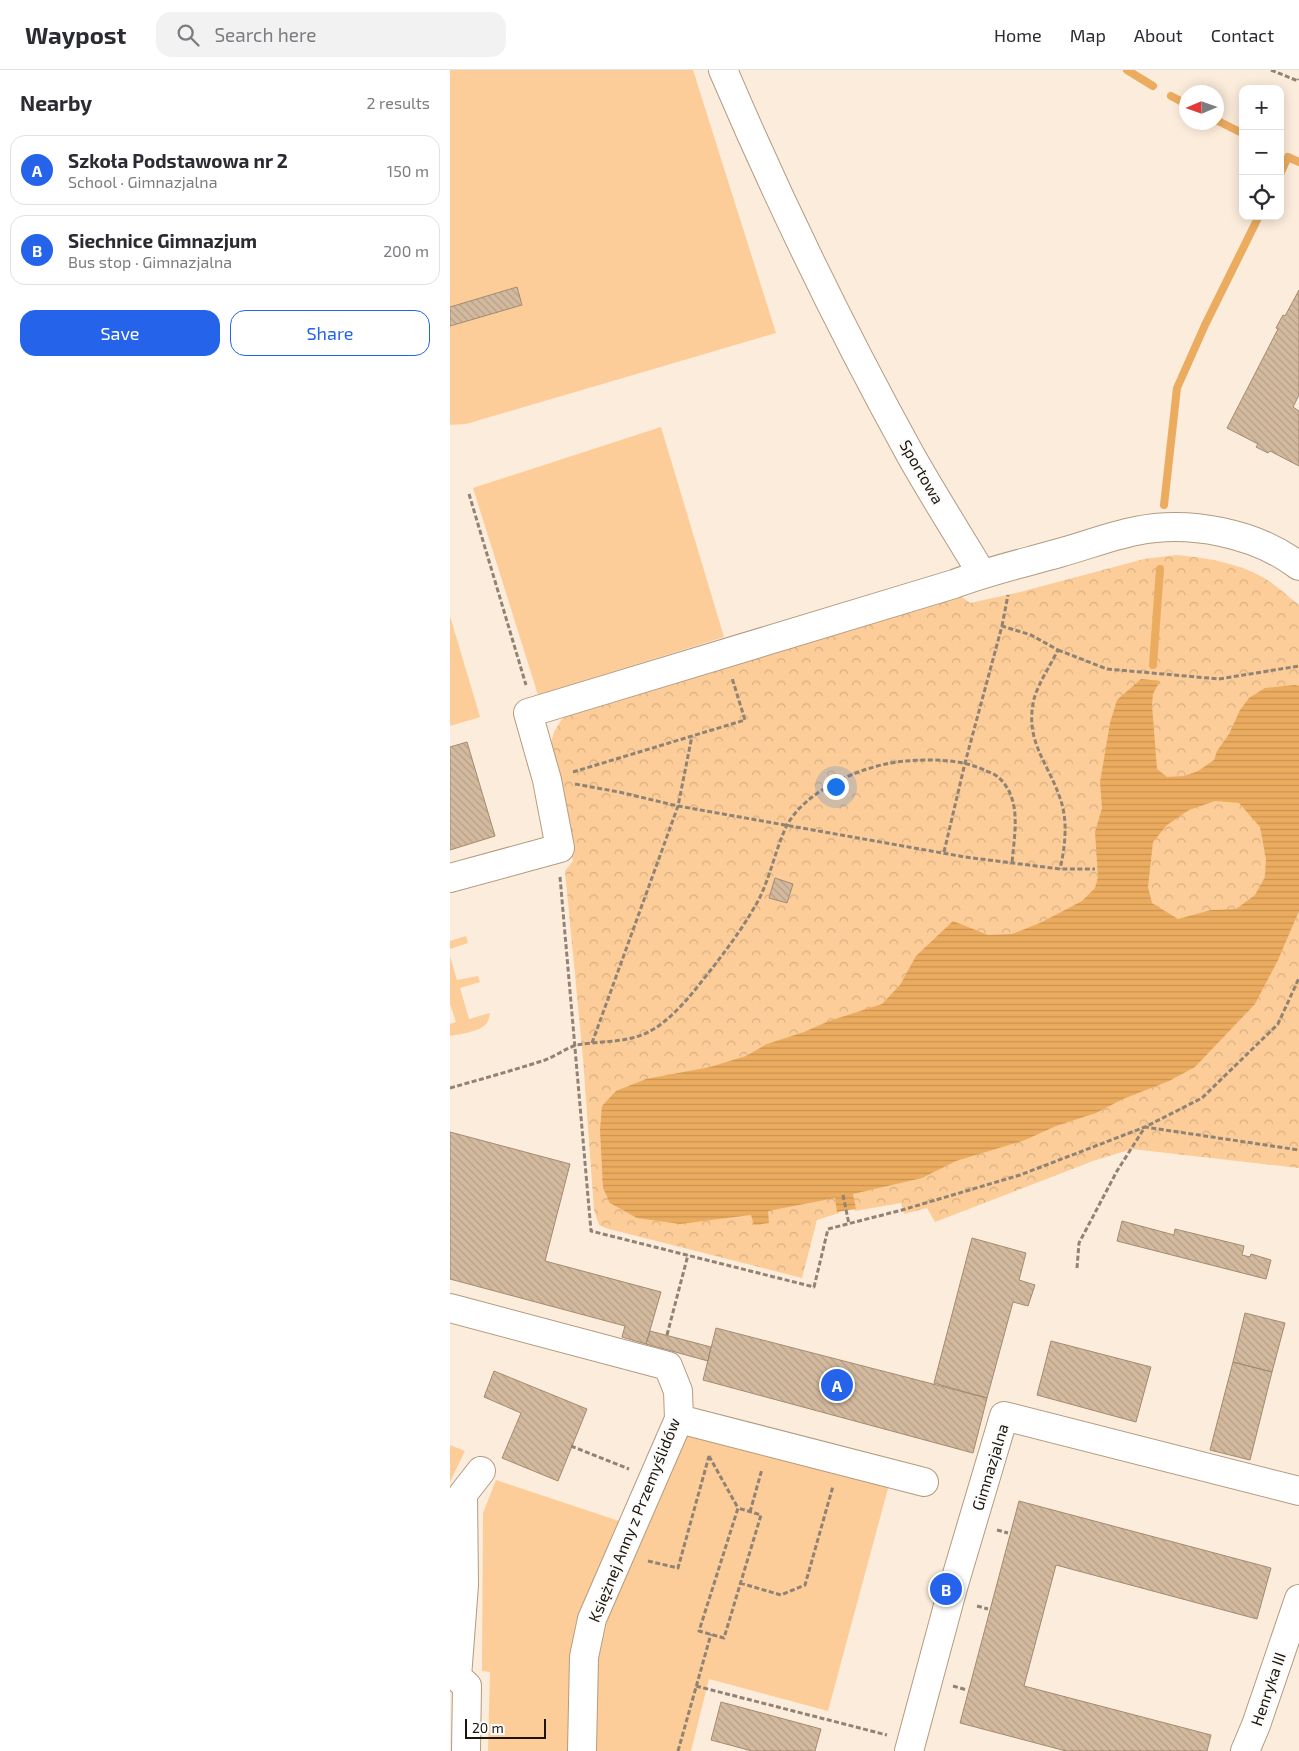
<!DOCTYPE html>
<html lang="en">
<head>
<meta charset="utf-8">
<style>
	:root { --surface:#fff; --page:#f2f2f3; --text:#2b2b33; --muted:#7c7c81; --line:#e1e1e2; --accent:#2563eb }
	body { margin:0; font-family:"Exo 2",sans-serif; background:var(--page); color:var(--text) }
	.controls { position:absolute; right:15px; top:15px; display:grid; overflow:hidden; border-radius:10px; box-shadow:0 2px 12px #0003 }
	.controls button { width:45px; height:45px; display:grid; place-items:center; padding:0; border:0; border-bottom:1px solid var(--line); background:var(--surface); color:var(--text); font:25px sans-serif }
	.compass { position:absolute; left:729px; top:15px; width:45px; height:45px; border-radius:50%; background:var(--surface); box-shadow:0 2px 12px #0003; rotate:268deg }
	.scale { position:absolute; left:15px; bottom:12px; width:81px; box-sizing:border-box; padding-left:5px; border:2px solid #1d140a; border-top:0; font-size:14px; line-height:18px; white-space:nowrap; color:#1d140a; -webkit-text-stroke:4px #fcfcfc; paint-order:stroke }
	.you { position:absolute; left:385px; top:716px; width:18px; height:18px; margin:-12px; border:4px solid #fff; border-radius:50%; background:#1a73e8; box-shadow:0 0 0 8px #1a73e833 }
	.badge { display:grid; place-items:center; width:32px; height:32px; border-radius:50%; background:var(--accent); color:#fff; font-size:16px; font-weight:700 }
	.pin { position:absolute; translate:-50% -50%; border:2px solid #fff; box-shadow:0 1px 5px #0006 }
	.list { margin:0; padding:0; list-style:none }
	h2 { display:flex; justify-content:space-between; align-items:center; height:65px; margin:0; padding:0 20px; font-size:21px }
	h2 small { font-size:16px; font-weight:400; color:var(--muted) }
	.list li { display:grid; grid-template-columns:32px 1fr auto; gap:15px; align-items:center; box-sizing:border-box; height:70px; margin:0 10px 10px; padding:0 10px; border:1px solid var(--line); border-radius:15px }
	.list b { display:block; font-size:19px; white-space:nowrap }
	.list p { margin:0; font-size:16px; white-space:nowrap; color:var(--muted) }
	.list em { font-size:16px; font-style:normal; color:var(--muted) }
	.actions { display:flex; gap:10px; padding:15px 20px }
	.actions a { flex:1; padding:11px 0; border:1px solid var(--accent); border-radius:15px; text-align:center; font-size:18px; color:var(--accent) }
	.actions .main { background:var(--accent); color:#fff }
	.icon { flex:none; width:28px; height:28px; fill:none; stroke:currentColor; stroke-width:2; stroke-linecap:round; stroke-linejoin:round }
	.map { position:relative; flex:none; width:849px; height:1681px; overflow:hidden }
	header { display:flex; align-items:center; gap:30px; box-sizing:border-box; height:70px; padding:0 25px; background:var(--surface); border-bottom:1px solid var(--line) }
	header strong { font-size:24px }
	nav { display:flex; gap:28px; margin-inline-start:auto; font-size:18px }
	.search { width:350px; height:45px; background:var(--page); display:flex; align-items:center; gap:12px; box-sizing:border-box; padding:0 18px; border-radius:15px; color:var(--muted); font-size:19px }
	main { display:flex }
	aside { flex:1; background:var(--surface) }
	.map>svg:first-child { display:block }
	.grass { fill:#fccd98 }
	.forest { fill:url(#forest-crowns) }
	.water { fill:url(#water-rules); fill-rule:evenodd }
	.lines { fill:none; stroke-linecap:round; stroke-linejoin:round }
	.stream { stroke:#ebac60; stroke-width:8 }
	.building { fill:url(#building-back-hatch); stroke:#a38b71 }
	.minor-casing { stroke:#b39b81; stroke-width:30 }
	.path { stroke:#908375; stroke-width:3; stroke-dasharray:5 2.5; stroke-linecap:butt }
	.minor { stroke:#fff; stroke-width:28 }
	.labels { text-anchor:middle; stroke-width:5; stroke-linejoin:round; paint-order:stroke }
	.street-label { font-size:16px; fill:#1d140a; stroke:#fcfcfc }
</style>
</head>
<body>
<header>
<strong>Waypost</strong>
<div class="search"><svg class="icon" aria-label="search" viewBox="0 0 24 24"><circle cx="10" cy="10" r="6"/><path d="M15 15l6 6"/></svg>Search here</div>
<nav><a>Home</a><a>Map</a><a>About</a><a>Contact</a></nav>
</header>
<main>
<aside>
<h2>Nearby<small>2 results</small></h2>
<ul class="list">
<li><span class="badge">A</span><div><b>Szkoła Podstawowa nr 2</b><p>School · Gimnazjalna</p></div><em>150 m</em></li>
<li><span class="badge">B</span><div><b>Siechnice Gimnazjum</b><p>Bus stop · Gimnazjalna</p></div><em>200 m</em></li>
</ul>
<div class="actions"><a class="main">Save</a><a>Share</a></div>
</aside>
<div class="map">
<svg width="849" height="1681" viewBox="0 0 849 1681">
	<defs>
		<pattern id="forest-crowns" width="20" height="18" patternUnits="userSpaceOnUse" patternTransform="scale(1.25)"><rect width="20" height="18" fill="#fccd98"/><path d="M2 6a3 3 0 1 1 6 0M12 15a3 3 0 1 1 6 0" fill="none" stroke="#d8af82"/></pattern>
		<pattern id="water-rules" width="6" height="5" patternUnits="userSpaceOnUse" patternTransform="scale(1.25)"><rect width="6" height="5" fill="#ebac60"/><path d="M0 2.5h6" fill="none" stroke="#c99352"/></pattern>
		<pattern id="building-back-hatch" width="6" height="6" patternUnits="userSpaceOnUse" patternTransform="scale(1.25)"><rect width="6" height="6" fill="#d3ba9f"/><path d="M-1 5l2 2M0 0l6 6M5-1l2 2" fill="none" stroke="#b59f88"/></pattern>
	</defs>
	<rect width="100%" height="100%" fill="#fcecdb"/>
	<path class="grass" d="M0 0H243L326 263 16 354 0 355Z
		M211 357 274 567 88 625 23 418Z
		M0 546 30 647 0 656Z
		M16 866 18 873 0 879V871Z
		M0 886 7 910 28 906 30 912 10 918 19 949 40 943C39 947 39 952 35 955 27 962 10 964 0 966V954L6 952 0 934Z
		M215 1344 255 1363 440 1411 378 1641 259 1609 241 1681H38L40 1602 32 1601 33 1443 46 1410 172 1452Z
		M0 1375 15 1381 0 1412Z"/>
	<path class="forest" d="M726 485C758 488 791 493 819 511 829 518 839 527 849 535V1098L682 1079 643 1091 485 1152 477 1138 454 1144 451 1133 405 1141 401 1124 387 1127 389 1143 367 1150 352 1208 155 1158 149 1155 144 1140 133 988 115 801 123 791 101 695 100 677 104 662 112 649 123 642 508 524 520 533 570 522 694 489Z"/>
	<path class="water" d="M691 609 710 611 703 624 702 635 707 699 717 707 734 706 748 701 764 690 767 681 779 664 790 640 799 628 815 618 845 615 849 616V841L828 890 805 934 745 997 719 1011 673 1029 646 1043 606 1056 575 1070 506 1091 472 1108 403 1124 406 1139 387 1142 385 1128 318 1141 319 1153 304 1155 301 1145 230 1154 187 1148 160 1133 153 1118 150 1060 152 1036 166 1021 196 1009 260 997 296 986 317 974 354 962 379 951 432 934 450 915 466 886 503 851 538 865 562 864 592 852 632 831 645 818 648 807 645 762 652 738 650 712 660 653 667 630ZM765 731 789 733 810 757 816 789 815 807 805 825 786 839 761 840 728 849 702 833 698 817 703 772 717 755 739 740Z"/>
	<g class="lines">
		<path class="stream" d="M677 0 703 16
			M721 26 736 34
			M766 50 792 63
			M830 104 838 87 849 92
			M714 435 727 318 755 255 809 146
			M703 595 710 499"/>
	</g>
	<path class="building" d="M67 217 72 235 0 256V237Z
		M849 220V325L843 337 849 341V396L820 381 818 383 806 377 808 374 777 358 828 259 826 258 833 245 835 246Z
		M17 672 45 766 0 780V677Z
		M325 808 343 814 337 833 319 828Z
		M0 1062 120 1094 95 1191 211 1222 196 1274 172 1267 175 1256 0 1209Z
		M672 1151 724 1165 725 1159 794 1176 792 1185 800 1187 801 1184 821 1190 816 1209 667 1171Z
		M522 1168 576 1183 569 1210 585 1215 578 1236 563 1232 537 1328 484 1313Z
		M795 1243 835 1253 822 1302 783 1292Z
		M266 1258 537 1328 523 1383 253 1310Z
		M200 1261 261 1277 258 1291 196 1274Z
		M601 1271 701 1297 686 1352 587 1325Z
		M783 1292 822 1302 800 1390 760 1380Z
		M44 1301 137 1339 108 1411 52 1388 71 1343 34 1327Z
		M569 1431 821 1498 807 1549 606 1495 574 1616 761 1665 757 1681H616L510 1653Z
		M271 1632 371 1659 365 1681H302L261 1670Z"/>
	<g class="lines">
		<defs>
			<path id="minor" d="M273 0C329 131 391 259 460 384 483 425 508 464 532 504
				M0 808 110 778 97 710 78 643 504 514C538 501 574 493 609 483 635 476 660 466 686 461 739 450 806 463 849 496
				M0 1238 218 1296 228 1321 229 1349 142 1549 134 1587 132 1681
				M229 1349 474 1412
				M16 1681 17 1616 7 1607 14 1515 13 1424 31 1401
				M459 1681 502 1521 554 1346 849 1421
				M795 1681 806 1655 849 1529"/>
		</defs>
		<use href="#minor" class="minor-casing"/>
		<path class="path" d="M821 0 848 11 849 9
			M19 424 76 615
			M552 556 558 525
			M608 580 657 599 769 609 849 596
			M123 702 295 650 282 608
			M125 714 169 722 228 736 515 787 610 799H645
			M494 782 515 693 552 556 581 565 608 580C601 594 588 614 584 629 574 672 599 693 611 731 618 753 615 777 610 799
			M110 807 141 1161 364 1217 378 1159 452 1140 570 1105 695 1057 752 1028 828 954 849 908
			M142 973 228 736 242 666
			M0 1018C32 1009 64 1000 95 990 106 986 116 978 127 975 154 970 183 974 207 957 227 943 241 925 256 906 275 882 293 858 308 831 320 808 325 781 336 757 355 719 416 694 456 691 482 689 511 689 534 700 538 702 545 704 548 707 573 729 564 765 562 794
			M393 1125 399 1154
			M627 1198 629 1173 667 1101 695 1057 849 1080
			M217 1265 238 1185
			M121 1376 179 1399
			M259 1386 288 1438 249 1561 274 1568 311 1445 288 1438
			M300 1442 312 1399
			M547 1460 558 1463
			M198 1491 228 1498 259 1386
			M290 1513 331 1525 355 1515 383 1416
			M527 1536 538 1539
			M246 1616 437 1665
			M503 1616 517 1620
			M228 1681 261 1564"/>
		<use href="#minor" class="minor"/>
	</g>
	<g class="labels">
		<g class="street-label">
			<text transform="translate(472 402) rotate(60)" y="6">Sportowa</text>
			<text transform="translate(540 1397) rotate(-73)" y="6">Gimnazjalna</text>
			<text transform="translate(184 1450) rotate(-68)" y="6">Księżnej Anny z Przemyślidów</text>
			<text transform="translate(818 1619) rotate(-71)" y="6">Henryka III</text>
		</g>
	</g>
</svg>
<div class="controls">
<button>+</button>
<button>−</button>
<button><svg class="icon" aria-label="locate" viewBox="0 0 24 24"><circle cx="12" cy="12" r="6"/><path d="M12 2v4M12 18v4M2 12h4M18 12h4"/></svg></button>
</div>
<svg class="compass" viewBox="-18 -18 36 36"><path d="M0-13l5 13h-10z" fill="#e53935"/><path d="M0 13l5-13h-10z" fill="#7c7c81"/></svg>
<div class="scale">20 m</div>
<div class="you"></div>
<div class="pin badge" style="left:387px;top:1315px">A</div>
<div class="pin badge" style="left:496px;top:1519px">B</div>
</div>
</main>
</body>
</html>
